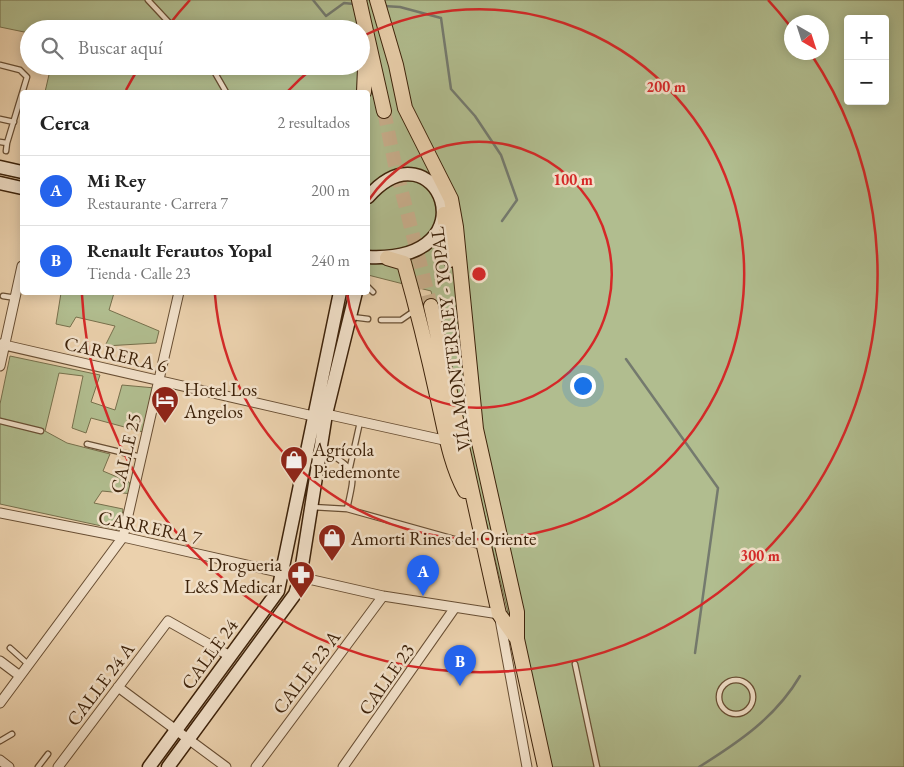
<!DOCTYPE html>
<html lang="es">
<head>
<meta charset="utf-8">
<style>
	:root { --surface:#fff; --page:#f2f2f2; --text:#222; --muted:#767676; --line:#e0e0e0; --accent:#2563eb }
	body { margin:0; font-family:"EB Garamond",serif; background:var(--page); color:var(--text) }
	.controls { position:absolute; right:15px; top:15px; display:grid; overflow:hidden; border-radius:5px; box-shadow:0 2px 12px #0003 }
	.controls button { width:45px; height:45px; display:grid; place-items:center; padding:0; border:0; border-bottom:1px solid var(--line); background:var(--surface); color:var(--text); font:25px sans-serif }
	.compass { position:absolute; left:784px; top:15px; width:45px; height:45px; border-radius:50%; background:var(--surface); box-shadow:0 2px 12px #0003; rotate:141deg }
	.you { position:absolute; left:582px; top:385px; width:18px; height:18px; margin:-12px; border:4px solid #fff; border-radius:50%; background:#1a73e8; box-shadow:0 0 0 8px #1a73e833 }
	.badge { display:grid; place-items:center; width:32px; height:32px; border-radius:50%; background:var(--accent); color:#fff; font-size:16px; font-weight:700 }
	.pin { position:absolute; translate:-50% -41px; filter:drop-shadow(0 1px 2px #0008) }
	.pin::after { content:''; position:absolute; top:26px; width:18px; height:15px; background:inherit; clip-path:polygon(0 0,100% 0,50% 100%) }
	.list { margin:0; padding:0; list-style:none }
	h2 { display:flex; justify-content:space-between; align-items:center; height:65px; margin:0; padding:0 20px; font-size:21px }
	h2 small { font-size:16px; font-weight:400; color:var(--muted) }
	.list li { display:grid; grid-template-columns:32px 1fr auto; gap:15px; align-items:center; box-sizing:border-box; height:70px; padding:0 20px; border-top:1px solid var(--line) }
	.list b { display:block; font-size:19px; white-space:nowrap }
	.list p { margin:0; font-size:16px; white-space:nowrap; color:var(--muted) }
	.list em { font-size:16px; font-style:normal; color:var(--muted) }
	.icon { flex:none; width:28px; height:28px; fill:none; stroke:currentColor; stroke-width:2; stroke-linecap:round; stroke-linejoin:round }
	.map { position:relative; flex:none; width:904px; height:767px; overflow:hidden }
	.search { position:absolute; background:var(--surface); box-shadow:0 2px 12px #0003; left:20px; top:20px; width:350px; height:55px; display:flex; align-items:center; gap:12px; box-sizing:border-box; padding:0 18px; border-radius:28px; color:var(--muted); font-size:19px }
	.panel { position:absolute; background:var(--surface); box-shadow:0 2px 12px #0003; left:20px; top:90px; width:350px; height:205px; border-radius:5px }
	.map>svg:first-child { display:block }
	.green { fill:#b1bd8f; stroke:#77704c; fill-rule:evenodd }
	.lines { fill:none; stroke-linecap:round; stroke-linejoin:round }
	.stream { stroke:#747a6e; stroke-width:2.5 }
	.primary-tunnel { stroke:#c8ae8c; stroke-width:14; stroke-dasharray:14 7; stroke-linecap:butt }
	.lane-casing { stroke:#684e33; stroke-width:7 }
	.street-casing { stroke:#684e33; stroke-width:11 }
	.secondary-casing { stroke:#3d220a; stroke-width:15 }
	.primary-casing { stroke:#3d220a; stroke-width:16 }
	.lane { stroke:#f2e1ca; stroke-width:4.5 }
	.street { stroke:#f2e1ca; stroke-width:9 }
	.secondary { stroke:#f2e1ca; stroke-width:12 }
	.primary { stroke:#ebd1ad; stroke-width:14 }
	.ring { fill:none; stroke:#d62828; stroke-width:2.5 }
	.labels { text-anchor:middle; stroke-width:5; stroke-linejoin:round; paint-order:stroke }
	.street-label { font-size:19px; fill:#3d220a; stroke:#f2e1ca }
	.poi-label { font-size:19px; fill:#3d220a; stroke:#f2e1ca; text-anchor:start }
	.centre { fill:#d62828; stroke:#f2e1ca; stroke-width:2.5 }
	.ring-label { font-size:15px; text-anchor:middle; font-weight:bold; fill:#d62828; stroke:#f2e1ca; stroke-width:5; stroke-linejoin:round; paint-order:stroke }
</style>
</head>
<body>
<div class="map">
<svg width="904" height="767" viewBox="0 0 904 767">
	<rect width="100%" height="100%" fill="#ebd1ad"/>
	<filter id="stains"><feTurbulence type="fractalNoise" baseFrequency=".004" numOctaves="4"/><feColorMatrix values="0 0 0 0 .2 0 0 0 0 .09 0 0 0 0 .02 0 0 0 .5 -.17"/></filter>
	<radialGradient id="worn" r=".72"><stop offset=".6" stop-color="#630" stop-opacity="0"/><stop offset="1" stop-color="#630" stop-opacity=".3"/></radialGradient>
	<path class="green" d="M0 0H904V767H542L509 617 431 291 368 275V92H45L51 66H361V29H29V33L0 27ZM848 19H885V101H848ZM792 22H822V52H792Z
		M61 293H114L109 310 159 331 156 343 105 346 115 326 76 317 70 327 56 324Z
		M10 356 100 375 91 402 115 410 122 385 155 388 143 432 91 418 86 433 72 428 83 376 59 373 45 431 67 443 110 454 103 471 129 482 133 494 102 491 94 503 123 509 120 530 0 504V404Z"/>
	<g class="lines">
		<path class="stream" d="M313 0 326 16 344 3 354 4
			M384 6 400 7 441 18 451 89 475 116 501 155 517 200 502 221
			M626 359 718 488 695 653
			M699 767C739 742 776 717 800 676"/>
		<path class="primary-tunnel" d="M384 111 395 165 431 306"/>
		<defs>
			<path id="lane" d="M148 0 175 29
				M0 65 20 70 27 77 7 143
				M211 66 226 92
				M0 119 14 122
				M0 142 7 143 6 151
				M368 287 373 292
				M3 296 16 298
				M352 317 368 319
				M381 320H401L414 311
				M0 421 41 431
				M87 444 141 457
				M350 467 360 422
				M312 507 347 509C356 468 357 472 322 448
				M347 509 483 547
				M10 648 29 665
				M575 664 597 767
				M719 697a17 17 0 1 1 34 0a17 17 0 1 1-34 0Z
				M0 741 12 734
				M38 767 48 754"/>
			<path id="street" d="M0 344 313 416
				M0 366 22 266
				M326 414 448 441
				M0 513 123 537 383 596 499 614 527 767
				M0 661 20 676
				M118 687 226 767
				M0 703 123 537 179 292
				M0 760 9 767
				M58 767 168 621 230 656
				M256 767 383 596
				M343 767 454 609"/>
			<path id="secondary" d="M0 167 22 172
				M0 183 22 188
				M368 197C435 120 496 263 368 257
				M149 767 278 591 340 292
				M168 767 295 594 300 578 326 414 356 292"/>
			<path id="primary" d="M359 0 384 111
				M377 0 396 65 405 108 451 199 456 227 476 429 517 612V639L545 767
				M364 92 366 44
				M444 214 450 260
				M387 258 404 263C417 309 428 354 438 400 445 430 450 464 465 491
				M431 306 499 614 517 639"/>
		</defs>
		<use href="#lane" class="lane-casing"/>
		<use href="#street" class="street-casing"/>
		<use href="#secondary" class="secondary-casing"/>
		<use href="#primary" class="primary-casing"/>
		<use href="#lane" class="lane"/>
		<use href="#street" class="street"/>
		<use href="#secondary" class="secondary"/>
		<use href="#primary" class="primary"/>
	</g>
	<g class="ring">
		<path d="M368 201A133 133 0 1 1 347 293"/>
		<path d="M287 92A265 265 0 0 1 314 67M363 36A265 265 0 1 1 215 295"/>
		<path d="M126 90A398 398 0 0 1 138 69M168 26A398 398 0 0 1 190 0M768 0A398 398 0 0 1 790 26M811 54A398 398 0 1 1 82 295"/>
	</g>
	<defs>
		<symbol id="hotel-pin" viewBox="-11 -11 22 30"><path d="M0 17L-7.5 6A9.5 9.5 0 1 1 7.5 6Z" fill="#8f2418" stroke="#f2e1ca"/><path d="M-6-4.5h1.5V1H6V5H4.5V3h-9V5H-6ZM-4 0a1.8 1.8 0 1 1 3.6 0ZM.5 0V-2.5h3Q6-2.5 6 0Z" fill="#fff"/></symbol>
		<symbol id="shop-pin" viewBox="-11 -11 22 30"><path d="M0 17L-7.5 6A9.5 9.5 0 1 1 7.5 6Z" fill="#8f2418" stroke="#f2e1ca"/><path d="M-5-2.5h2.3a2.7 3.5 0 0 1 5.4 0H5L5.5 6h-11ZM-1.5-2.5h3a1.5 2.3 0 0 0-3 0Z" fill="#fff"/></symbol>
		<symbol id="pharmacy-pin" viewBox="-11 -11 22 30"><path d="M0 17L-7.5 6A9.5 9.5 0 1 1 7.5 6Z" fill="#8f2418" stroke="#f2e1ca"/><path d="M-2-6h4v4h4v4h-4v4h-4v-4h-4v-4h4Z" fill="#fff"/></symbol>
	</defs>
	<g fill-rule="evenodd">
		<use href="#hotel-pin" x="149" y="384" width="32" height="43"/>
		<use href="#shop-pin" x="278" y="444" width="32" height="43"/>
		<use href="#shop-pin" x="316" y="522" width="32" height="43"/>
		<use href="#pharmacy-pin" x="285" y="559" width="32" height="43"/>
	</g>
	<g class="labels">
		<g class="street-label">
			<text transform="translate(450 339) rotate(-97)" y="7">VÍA MONTERREY - YOPAL</text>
			<text transform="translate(116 354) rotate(13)" y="7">CARRERA 6</text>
			<text transform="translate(125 453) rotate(-77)" y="7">CALLE 25</text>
			<text transform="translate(150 527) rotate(12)" y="7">CARRERA 7</text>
			<text transform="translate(209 654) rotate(-54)" y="7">CALLE 24</text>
			<text transform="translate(306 672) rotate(-53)" y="7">CALLE 23 A</text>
			<text transform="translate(386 679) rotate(-55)" y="7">CALLE 23</text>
			<text transform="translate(100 684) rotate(-53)" y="7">CALLE 24 A</text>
		</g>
		<g class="poi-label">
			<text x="184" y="396">Hotel Los<tspan x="184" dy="22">Angelos</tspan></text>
			<text x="313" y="456">Agrícola<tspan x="313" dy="22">Piedemonte</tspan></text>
			<text x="351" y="545">Amorti Rines del Oriente</text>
			<text x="282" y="571" text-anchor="end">Drogueria<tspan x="282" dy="22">L&amp;S Medicar</tspan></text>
		</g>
	</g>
	<circle cx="479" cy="274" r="8" class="centre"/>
	<g class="ring-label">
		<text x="666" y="92">200 m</text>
		<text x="573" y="185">100 m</text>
		<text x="760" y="561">300 m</text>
	</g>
	<rect width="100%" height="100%" filter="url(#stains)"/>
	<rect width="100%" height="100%" fill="url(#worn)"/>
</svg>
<div class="controls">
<button>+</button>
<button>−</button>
</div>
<svg class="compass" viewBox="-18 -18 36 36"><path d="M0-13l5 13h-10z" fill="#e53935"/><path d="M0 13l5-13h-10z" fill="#767676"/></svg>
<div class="you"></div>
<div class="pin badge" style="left:423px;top:596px">A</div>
<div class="pin badge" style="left:460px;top:686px">B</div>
<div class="search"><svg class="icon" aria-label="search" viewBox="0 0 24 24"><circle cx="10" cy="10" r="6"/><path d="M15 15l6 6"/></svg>Buscar aquí</div>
<section class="panel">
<h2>Cerca<small>2 resultados</small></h2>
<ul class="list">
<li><span class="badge">A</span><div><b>Mi Rey</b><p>Restaurante · Carrera 7</p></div><em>200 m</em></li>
<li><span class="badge">B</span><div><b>Renault Ferautos Yopal</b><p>Tienda · Calle 23</p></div><em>240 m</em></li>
</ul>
</section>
</div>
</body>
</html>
